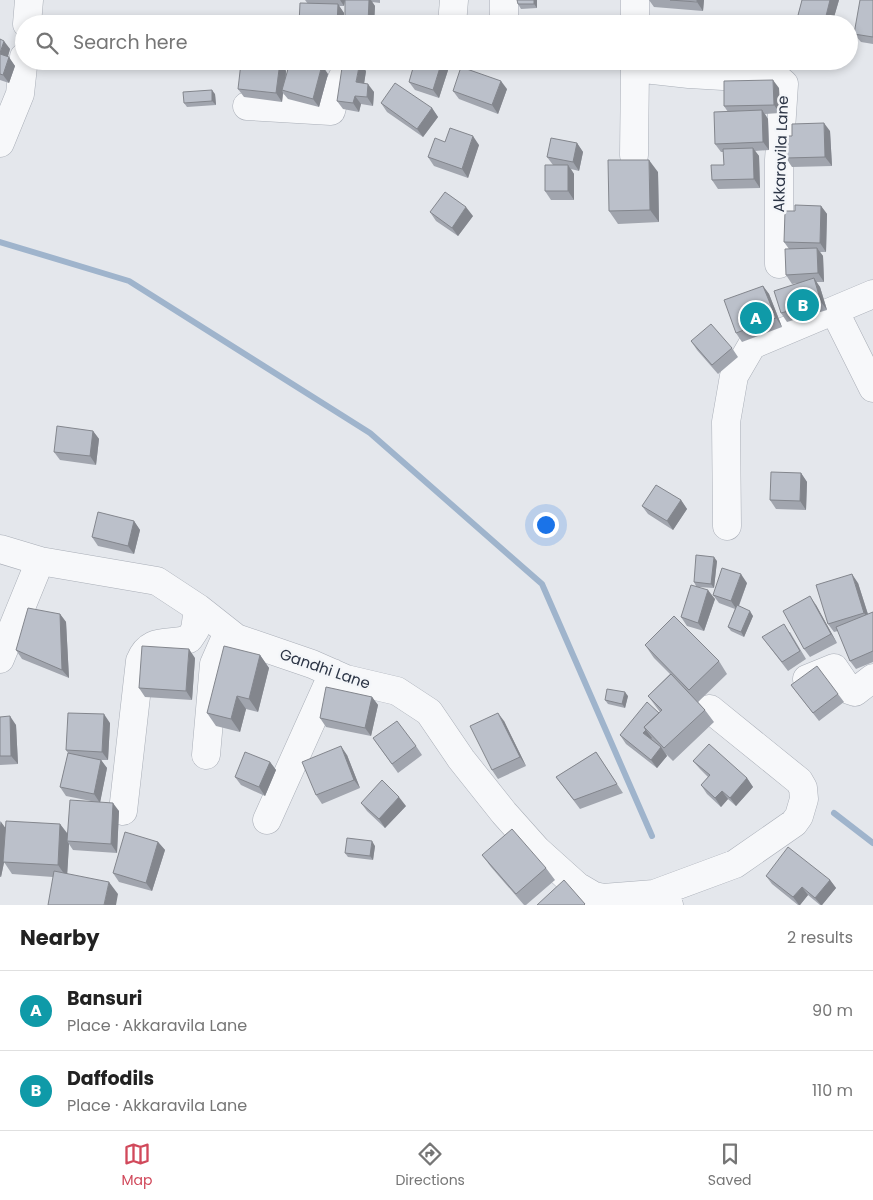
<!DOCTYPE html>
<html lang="en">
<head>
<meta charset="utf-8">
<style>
	:root { --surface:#fff; --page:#f2f2f2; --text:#222; --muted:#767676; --line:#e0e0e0; --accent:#d1495b }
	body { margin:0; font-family:Poppins,sans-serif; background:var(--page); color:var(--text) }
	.you { position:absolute; left:545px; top:524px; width:18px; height:18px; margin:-12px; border:4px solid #fff; border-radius:50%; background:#1a73e8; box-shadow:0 0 0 8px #1a73e833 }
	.badge { display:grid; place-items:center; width:32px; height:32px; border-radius:50%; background:var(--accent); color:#fff; font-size:16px; font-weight:700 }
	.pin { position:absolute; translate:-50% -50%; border:2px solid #fff; box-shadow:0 1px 5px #0006 }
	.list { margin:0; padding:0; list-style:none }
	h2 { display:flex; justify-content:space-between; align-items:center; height:65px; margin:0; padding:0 20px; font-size:21px }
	h2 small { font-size:16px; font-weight:400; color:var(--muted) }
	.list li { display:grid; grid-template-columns:32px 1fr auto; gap:15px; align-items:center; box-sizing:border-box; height:80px; padding:0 20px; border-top:1px solid var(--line) }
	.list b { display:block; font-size:19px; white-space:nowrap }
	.list p { margin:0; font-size:16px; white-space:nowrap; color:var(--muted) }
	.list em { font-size:16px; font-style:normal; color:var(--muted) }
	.icon { flex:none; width:28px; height:28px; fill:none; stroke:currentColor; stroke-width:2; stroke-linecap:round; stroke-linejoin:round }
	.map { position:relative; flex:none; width:873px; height:905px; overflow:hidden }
	.search { position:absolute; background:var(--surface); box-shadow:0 2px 8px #0003; left:15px; right:15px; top:15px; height:55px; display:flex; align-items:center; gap:12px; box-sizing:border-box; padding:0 18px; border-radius:28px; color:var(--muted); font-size:19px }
	.sheet { height:225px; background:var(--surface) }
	nav { display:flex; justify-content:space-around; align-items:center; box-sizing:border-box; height:70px; border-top:1px solid var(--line); background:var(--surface); font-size:14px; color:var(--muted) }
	nav a { display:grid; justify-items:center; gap:2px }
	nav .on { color:var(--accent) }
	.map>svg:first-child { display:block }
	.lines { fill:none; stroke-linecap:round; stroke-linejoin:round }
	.stream { stroke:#9fb4cc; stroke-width:6 }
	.minor-casing { stroke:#a9aeb7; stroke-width:29 }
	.minor { stroke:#f7f8fa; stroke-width:28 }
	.wall { fill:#a1a5ae }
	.shaded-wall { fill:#83868d }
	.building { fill:#bbc0ca; stroke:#83868d }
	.labels { text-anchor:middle; stroke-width:5; stroke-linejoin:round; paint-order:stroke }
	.street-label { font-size:15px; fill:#2b3445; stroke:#f4f6f9 }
</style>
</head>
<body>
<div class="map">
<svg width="873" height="905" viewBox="0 0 873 905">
	<rect width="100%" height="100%" fill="#e4e7ec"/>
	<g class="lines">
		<path class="stream" d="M0 242 129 281 370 433 542 584 652 836
			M834 813 873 843"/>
		<defs>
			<path id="minor" d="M504 15V0
				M27 24 29 0
				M452 24 454 0
				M635 24V0
				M635 61V68L689 74 740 77 761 75 776 77 784 84 779 160V264
				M247 106 331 111 336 92 350 61
				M0 143 20 94 24 57
				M634 155 635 68
				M835 312 873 388
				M727 526 726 422 734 376 752 345 873 294
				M0 549 40 561 157 581 198 608 236 638 312 664 346 679 397 691 429 712 461 759 504 813 537 850 577 886 594 896 603 898 654 894 669 905
				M0 659 40 561
				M807 679 834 668 849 690 855 692 873 678
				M206 755 214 664 228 632
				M123 811 140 661C150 636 169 646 189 639L195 630 198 608
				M267 820 333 673
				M654 894 735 864 794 823 799 816 804 799 803 788 799 781 710 709"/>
		</defs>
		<use href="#minor" class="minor-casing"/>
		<use href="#minor" class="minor"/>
	</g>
	<path class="wall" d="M305 0H345L344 6H339L344 13V24H299L308 4Z
		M345 0H380V3L372 2 375 6 374 24H345Z
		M537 0V8L521 9 518 4Z
		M649 0H704L703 11 654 7Z
		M802 0H839L832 24H801L797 19Z
		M873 0V44L861 42 854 34Z
		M0 39 10 49 8 57 15 66 9 83 0 80Z
		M415 61H451L439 98 415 90 409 82Z
		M280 62 286 71V76L328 74 319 107 288 99 283 93 282 102 244 97 238 89Z
		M366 71 364 83 374 92 373 106 361 104 359 112 343 109 337 101Z
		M779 88 780 113 765 114 768 119 769 150 755 151 759 156 760 188 718 189 712 180 724 165 723 152H721L715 144 728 112 724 106Z
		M507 89 498 114 459 99 453 91Z
		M215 94 216 105 187 107 184 103Z
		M381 103 432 108 438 117 423 137 387 112Z
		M830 131 832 166 792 167 786 158 792 136Z
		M445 142 479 145 468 178 434 166 428 157Z
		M577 143 583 152 579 171 571 169 574 174V200H551L545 191 553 165 547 157Z
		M658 172 659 222 618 224 609 211Z
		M821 206 827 214 826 252H820L823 256 824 282H816L820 287 827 310 787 322 781 313 798 283 792 284 786 275 789 249 784 242 795 211Z
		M430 212 473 216 458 236 436 221Z
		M763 286 769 294 782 327 742 342 736 333Z
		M691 341 732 348 738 357 718 374 697 350Z
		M93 431 99 439 96 465 60 460 54 452Z
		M801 473 807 482 806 510 776 509 770 500Z
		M681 500 687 509 673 530 648 514 642 506Z
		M134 521 140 530 134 554 98 546 92 537Z
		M717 561 714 588 698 587 715 599 704 631 687 626 681 617 696 586 694 582Z
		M747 583 739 606 753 616 744 637 731 631 728 627 735 609 719 603 713 595Z
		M858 583 868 614 873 612V662L856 669 850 661 838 631 834 632 828 624Z
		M816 605 837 643 810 657 804 649Z
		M60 614 66 622 69 678 22 659 16 650Z
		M790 632 806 659 788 671 762 637Z
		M645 645 719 661 727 674 698 702 705 710 714 722 673 761 666 754 667 756 657 768 626 744 620 735 660 712 648 696 670 674 654 658Z
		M260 655 269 668 258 712 246 709 240 732 216 726 207 713Z
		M195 658 192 700 145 697 139 688Z
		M791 685 838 694 844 702 819 721Z
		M628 696 625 708 608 704 605 700Z
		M372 697 378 705 371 736 326 727 320 718Z
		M0 717 16 725 18 764 0 765Z
		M504 721 526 766 498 779 492 770Z
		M110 723 108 760H101L107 768 100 802 119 811 117 853 73 850 69 844 67 874 118 894 53 877 12 874 4 862 1 877H0V821L1 822 5 828 60 824 68 834 91 801 66 796 60 787 68 753 66 750Z
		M373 738 416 746 422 755 398 773Z
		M596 752 623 793 580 809 556 777Z
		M347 755 360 788 322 804 316 795Z
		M693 761 747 778 753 787 736 806 728 799 721 807 707 794 701 785 708 777 700 769Z
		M270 762 276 770 265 796 241 785 235 777Z
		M361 803 406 806 385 828 367 811Z
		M158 842 165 850 152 891 119 882 113 873Z
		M375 846 373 860 348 857 345 853Z
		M482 855 546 868 555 880 526 905H524L491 867Z
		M766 876 830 880 836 888 822 905H820L808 895 800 905H798L772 884Z"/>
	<path class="shaded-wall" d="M340 0H345L344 6Z
		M369 0H371L375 6 374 24 368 23Z
		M534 0H537V8L534 4Z
		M697 0H704L703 11 697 2Z
		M830 0H839L832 24H824Z
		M338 4 344 13V24H337Z
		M4 41 10 49 6 62 0 54Z
		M9 57 15 66 9 83 3 75Z
		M442 61H451L439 98 433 90Z
		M280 62 286 71 284 91 282 90 283 93 282 102 276 93Z
		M360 62 366 71 363 91 356 82Z
		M322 65 328 74 319 107 313 99Z
		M773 80 779 88 780 113 774 105Z
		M501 81 507 89 498 114 492 105Z
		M368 84 374 92 373 106 367 97Z
		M212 90 215 94 216 105 212 101Z
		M355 96 361 104 359 112 353 103Z
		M432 108 438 117 423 137 417 129Z
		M762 110 768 119 769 150 763 142Z
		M824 123 830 131 832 166 825 157Z
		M473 136 479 145 468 178 462 169Z
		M577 143 583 152 579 171 573 162Z
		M753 148 759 156 760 188 754 179Z
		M649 160 658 172 659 222 650 210Z
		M568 165 574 174V200L568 191Z
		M821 206 827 214 826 252 820 243Z
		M466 207 473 216 458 236 452 228Z
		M817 248 823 256 824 282 818 273Z
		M814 278 820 287 827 310 821 302Z
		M763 286 769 294 782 327 776 318Z
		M93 431 99 439 96 465 90 456Z
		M801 473 807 482 806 510 800 501Z
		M681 500 687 509 673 530 667 521Z
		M134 521 140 530 134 554 128 546Z
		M714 557 717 561 714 588 711 584Z
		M741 574 747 583 737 610 731 601Z
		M852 574 858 583 870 621 864 613Z
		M708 590 715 599 704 631 698 623Z
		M810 596 816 605 837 643 831 634Z
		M750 611 753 616 744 637 741 632Z
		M60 614 66 622 69 678 62 670Z
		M189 649 195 658 192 700 186 691Z
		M260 655 269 668 258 712 249 699Z
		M625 692 628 696 625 708 622 704Z
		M237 696 246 709 240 732 231 719Z
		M372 697 378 705 371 736 365 728Z
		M498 713 504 721 526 766 520 757Z
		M104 714 110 723 108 760 102 752Z
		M10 716 16 725 18 764 11 756Z
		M646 730 652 738 649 741 643 733Z
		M341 746 347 755 360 788 354 780Z
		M661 747 667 756 657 768 651 760Z
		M101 760 107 768 100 803 94 794Z
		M270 762 276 770 265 796 259 787Z
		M747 778 753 787 736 806 730 798Z
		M722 791 728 799 721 807 715 798Z
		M399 797 406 806 385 828 379 819Z
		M113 803 119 811 117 853 111 844Z
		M1 822 10 834 1 877 0 875V826Z
		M60 824 69 836 67 841 69 844 67 878 58 865Z
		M372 841 375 846 373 860 370 856Z
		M158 842 165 850 152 891 146 883Z
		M830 880 836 888 822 905H821L815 898Z
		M109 882 118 894 116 905H104Z
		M802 887 808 895 800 905H799L793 897Z"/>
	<path class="building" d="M345 0H369L368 23H345Z
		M517 0H534V4H518Z
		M670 0H697V2Z
		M802 0H830L824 24H816L797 19Z
		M860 0H873V37L854 34Z
		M300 3 338 4 337 24H299Z
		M0 39 4 41 0 53Z
		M0 54 9 57 3 75 0 74Z
		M250 61H273L280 62 276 93 238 89 241 63 250 64Z
		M297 61H307L322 65 313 99 282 90 290 62 296 64Z
		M343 61 360 62 356 82 368 84 367 97 355 96 353 103 337 101Z
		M415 61H442L433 90 409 82Z
		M461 67 501 81 492 105 453 91Z
		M773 80 774 105 724 106V81Z
		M395 83 432 108 417 129 381 103Z
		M212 90V101L184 103 183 92Z
		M762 110 763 142 715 144 714 112Z
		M824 123 825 157 786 158V136H792V124Z
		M450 128 473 136 462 169 428 157 435 138 445 142Z
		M551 138 577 143 573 162 547 157Z
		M753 148 754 179 712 180 711 165H724L723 149Z
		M608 160H649L650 210 609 211Z
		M545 165H568V191H545Z
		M445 192 466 207 452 228 430 212Z
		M795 205 821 206 820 243 784 242 785 211H795Z
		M817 248 818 273 786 275 785 249Z
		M814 278 821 302 781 313 774 291Z
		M763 286 776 318 736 333 724 300Z
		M711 324 732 348 712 365 691 341Z
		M57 426 93 431 90 456 54 452Z
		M771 472 801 473 800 501 770 500Z
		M656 485 681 500 667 521 642 506Z
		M98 512 134 521 128 546 92 537Z
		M696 555 714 557 711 584 694 582Z
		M722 568 741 574 731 601 713 595Z
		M852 574 864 613 828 624 816 585Z
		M691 585 708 590 698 623 681 617Z
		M810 596 831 634 804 649 783 611Z
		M737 605 750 611 741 632 728 627Z
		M28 608 60 614 62 670 16 650Z
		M873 612V651L850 661 836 627Z
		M674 616 719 661 689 690 645 645Z
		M784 624 800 651 782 662 762 637Z
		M142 646 189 649 186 691 139 688Z
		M224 646 260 655 249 699 237 696 231 719 207 713Z
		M817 666 838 694 813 713 791 685Z
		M671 674 705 710 664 748 644 727 662 710 648 696Z
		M326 687 372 697 365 728 320 718Z
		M607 689 625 692 622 704 605 700Z
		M647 702 659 713 644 727 646 730 643 733 661 747 651 760 620 735Z
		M68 713 104 714 102 752 66 750Z
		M498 713 520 757 492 770 470 726Z
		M10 716 11 756H0V717Z
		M397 721 416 746 392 764 373 738Z
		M709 744 747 778 730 798 722 791 715 798 701 785 710 775 693 761Z
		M341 746 354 780 316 795 302 762Z
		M245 752 270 762 259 787 235 777Z
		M596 752 617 784 574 800 556 777Z
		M68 753 101 760 94 794 60 787Z
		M382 780 399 797 379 819 361 803Z
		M70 800 113 803 111 844 67 841Z
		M6 821 60 824 58 865 3 862Z
		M512 829 546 868 516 894 482 855Z
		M125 832 158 842 146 883 113 873Z
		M347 838 372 841 370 856 345 853Z
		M788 847 830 880 815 898 802 887 793 897 766 876Z
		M54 871 109 882 104 905H48Z
		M564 880 585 904 584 905H537Z"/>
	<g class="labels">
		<g class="street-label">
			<text transform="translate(781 154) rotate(-88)" y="5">Akkaravila Lane</text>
			<text transform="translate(325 669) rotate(19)" y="5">Gandhi Lane</text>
		</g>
	</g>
</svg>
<div class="you"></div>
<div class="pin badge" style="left:756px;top:318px;background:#0f9aa8">A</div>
<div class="pin badge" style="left:803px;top:305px;background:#0f9aa8">B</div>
<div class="search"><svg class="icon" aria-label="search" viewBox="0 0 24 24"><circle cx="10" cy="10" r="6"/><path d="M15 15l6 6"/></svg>Search here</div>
</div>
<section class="sheet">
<h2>Nearby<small>2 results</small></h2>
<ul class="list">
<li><span class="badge" style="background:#0f9aa8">A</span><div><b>Bansuri</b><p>Place · Akkaravila Lane</p></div><em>90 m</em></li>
<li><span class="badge" style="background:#0f9aa8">B</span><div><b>Daffodils</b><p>Place · Akkaravila Lane</p></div><em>110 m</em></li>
</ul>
</section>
<nav>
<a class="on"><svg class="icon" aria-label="map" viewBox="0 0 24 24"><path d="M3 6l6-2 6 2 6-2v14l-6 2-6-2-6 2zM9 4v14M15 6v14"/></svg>Map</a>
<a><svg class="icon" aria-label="directions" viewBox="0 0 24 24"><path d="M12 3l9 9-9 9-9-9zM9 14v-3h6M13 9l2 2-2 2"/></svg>Directions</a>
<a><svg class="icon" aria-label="saved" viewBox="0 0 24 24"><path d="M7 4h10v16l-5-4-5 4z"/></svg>Saved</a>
</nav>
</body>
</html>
